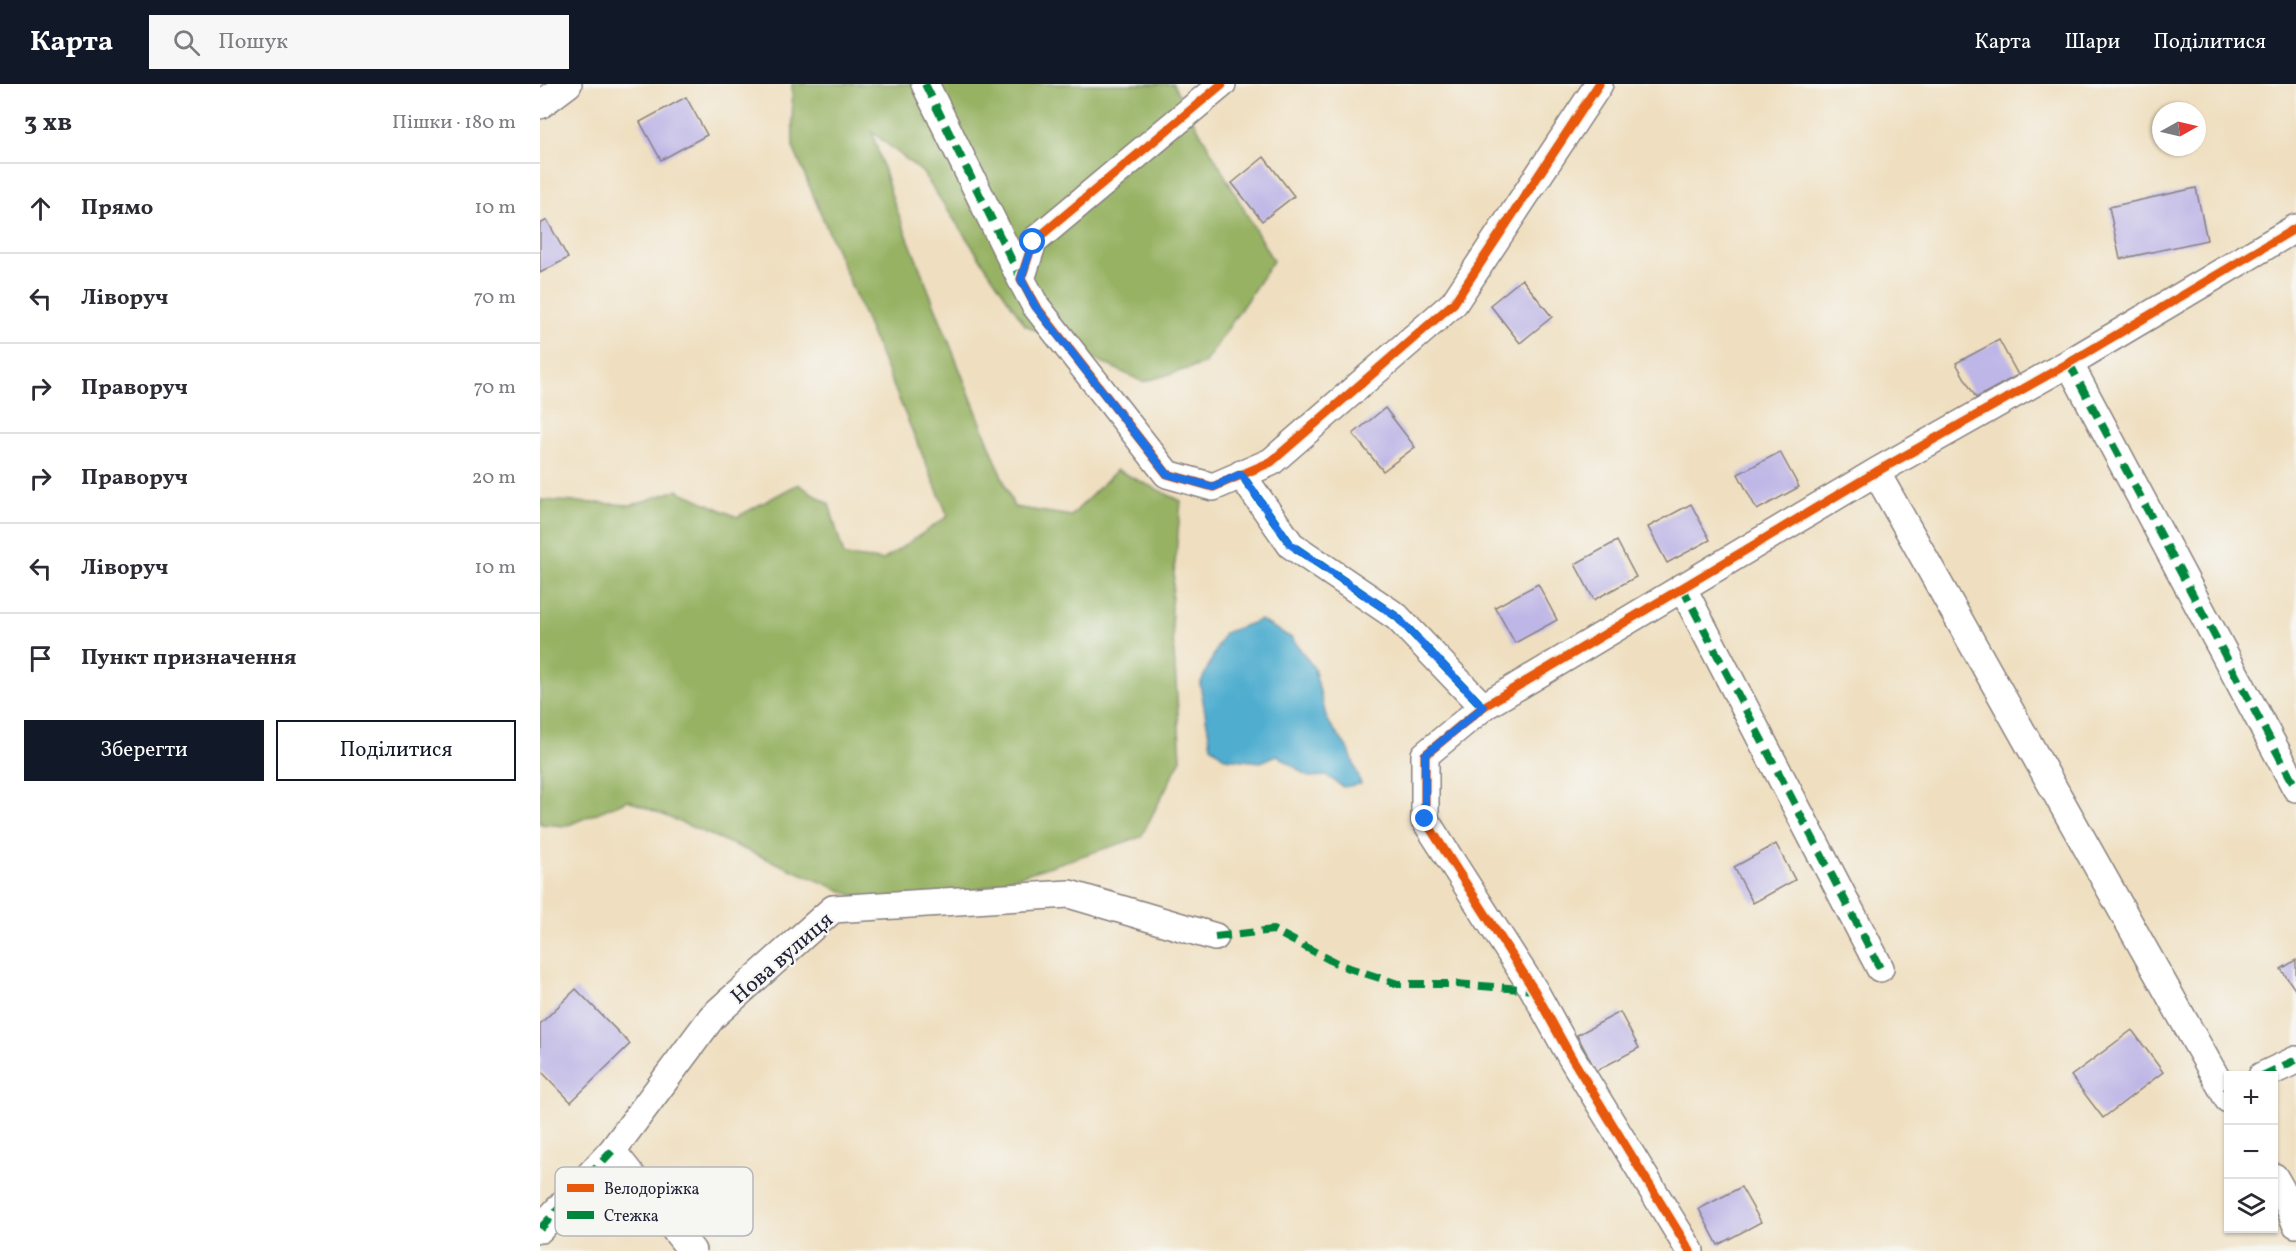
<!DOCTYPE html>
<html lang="uk">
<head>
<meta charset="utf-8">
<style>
	:root { --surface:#fff; --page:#f7f7f7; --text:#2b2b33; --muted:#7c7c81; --line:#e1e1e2; --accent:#111827 }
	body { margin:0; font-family:Vollkorn,serif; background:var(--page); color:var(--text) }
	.controls { position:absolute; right:18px; bottom:18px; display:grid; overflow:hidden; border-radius:0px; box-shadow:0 2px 4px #0004 }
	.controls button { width:54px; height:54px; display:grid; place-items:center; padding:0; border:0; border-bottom:2px solid var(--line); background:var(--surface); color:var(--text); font:30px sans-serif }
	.compass { position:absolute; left:1612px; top:18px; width:54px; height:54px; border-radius:50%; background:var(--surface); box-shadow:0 2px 4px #0004; rotate:82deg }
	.stop { position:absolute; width:18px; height:18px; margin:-14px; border:4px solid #1a73e8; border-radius:50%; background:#fff }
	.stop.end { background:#1a73e8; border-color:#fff; box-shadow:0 2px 6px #0008 }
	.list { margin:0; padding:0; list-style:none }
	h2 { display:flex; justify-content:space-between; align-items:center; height:78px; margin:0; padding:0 24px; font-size:26px }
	h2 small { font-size:20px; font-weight:400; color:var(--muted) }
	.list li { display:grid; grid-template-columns:39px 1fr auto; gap:18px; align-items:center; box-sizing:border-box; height:90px; padding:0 24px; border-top:2px solid var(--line) }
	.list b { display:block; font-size:22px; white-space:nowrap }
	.list em { font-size:20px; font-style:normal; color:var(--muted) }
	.actions { display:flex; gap:12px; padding:18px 24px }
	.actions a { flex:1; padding:14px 0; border:2px solid var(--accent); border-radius:0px; text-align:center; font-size:21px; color:var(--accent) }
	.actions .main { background:var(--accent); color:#fff }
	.icon { flex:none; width:33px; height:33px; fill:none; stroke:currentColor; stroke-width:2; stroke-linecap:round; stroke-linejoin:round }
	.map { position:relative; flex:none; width:1756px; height:1167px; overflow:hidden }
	header { display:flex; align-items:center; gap:36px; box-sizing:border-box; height:84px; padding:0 30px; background:var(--accent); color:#fff }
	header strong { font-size:28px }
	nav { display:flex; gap:33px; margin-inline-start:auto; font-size:21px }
	.search { width:420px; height:54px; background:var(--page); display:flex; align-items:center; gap:15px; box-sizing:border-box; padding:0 21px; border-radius:0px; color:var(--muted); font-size:22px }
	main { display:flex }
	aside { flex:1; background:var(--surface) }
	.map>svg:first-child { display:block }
	.forest { fill:#97b264; stroke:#5c6a50; stroke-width:1.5 }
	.water { fill:#50adcf; stroke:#396885; stroke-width:1.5 }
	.building { fill:#beb6e6 }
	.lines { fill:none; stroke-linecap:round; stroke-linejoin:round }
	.minor-casing { stroke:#88807e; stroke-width:30 }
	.minor { stroke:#fff; stroke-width:27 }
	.quiet { stroke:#00873e; stroke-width:8; stroke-dasharray:15 8; stroke-linecap:butt }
	.cycleway-casing { stroke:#f6f6f2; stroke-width:13 }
	.cycleway { stroke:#e8590c; stroke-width:9 }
	.route { stroke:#1a73e8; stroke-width:8 }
	.labels { text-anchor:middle; stroke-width:4.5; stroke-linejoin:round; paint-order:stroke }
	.street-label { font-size:22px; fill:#22223b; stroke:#f6f6f2 }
	.key { fill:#f6f6f2; stroke:#b6b6bb; stroke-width:1.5 }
	.key-label { font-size:16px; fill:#22223b }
</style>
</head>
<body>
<header>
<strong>Карта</strong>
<div class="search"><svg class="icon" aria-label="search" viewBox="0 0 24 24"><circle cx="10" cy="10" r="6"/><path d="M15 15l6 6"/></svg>Пошук</div>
<nav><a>Карта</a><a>Шари</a><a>Поділитися</a></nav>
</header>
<main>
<aside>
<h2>3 хв<small>Пішки · 180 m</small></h2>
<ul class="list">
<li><svg class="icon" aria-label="ahead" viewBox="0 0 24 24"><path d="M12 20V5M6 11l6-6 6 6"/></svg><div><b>Прямо</b></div><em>10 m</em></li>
<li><svg class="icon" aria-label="left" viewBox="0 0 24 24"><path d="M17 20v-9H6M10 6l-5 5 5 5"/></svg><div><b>Ліворуч</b></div><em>70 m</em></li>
<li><svg class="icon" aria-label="right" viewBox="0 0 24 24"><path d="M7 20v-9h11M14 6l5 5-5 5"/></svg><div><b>Праворуч</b></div><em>70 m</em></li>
<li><svg class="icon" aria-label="right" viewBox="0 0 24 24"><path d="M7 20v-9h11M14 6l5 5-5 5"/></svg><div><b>Праворуч</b></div><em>20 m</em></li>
<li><svg class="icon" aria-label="left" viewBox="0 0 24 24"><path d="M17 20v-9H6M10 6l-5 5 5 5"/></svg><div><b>Ліворуч</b></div><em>10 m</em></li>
<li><svg class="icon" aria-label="arrive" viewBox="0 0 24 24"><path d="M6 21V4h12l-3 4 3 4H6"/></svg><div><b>Пункт призначення</b></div></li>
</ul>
<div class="actions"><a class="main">Зберегти</a><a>Поділитися</a></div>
</aside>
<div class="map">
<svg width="1756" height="1167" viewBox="0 0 1756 1167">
	<rect width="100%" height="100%" fill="#f6f6f2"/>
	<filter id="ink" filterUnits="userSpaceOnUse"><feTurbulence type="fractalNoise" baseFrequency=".0167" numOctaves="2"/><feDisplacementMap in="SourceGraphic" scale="12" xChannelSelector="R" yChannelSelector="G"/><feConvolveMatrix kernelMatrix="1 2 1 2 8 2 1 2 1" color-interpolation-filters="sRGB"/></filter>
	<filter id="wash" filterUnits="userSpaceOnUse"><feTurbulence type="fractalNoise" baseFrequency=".008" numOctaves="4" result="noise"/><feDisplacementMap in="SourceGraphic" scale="24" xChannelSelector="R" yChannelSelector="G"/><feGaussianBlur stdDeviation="1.35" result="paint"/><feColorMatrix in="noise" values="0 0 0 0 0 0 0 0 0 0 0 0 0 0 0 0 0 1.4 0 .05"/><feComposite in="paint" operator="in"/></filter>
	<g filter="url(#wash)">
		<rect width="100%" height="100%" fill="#efdfc0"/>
		<path class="forest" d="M252 0H633L733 177 664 280 603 298 485 241 382 88 332 48 353 116 474 423 531 432 577 386 641 417 631 522 641 675 601 753 359 831 88 716 26 742 0 740V416L92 421 137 406 197 433 258 400 289 420 304 472 343 476 408 432 253 63Z"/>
		<path class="water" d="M720 536 752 554 774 584 787 636 809 666 821 700 803 703 787 692 769 693 737 671 721 678 685 674 671 662 660 600 684 549Z"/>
		<g id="blocks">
			<path class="building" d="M146 13 167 51 121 76 100 38Z
				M724 73 754 112 722 137 692 99Z
				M1656 104 1667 156 1580 175 1569 123Z
				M7 136 28 174 0 189V140Z
				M982 195 1012 233 980 259 950 221Z
				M1459 256 1478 291 1436 314 1416 279Z
				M845 324 875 363 843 387 813 350Z
				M1240 368 1259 403 1217 426 1198 390Z
				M1151 420 1170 456 1127 479 1108 443Z
				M1077 457 1096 493 1054 516 1035 480Z
				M998 500 1017 536 975 559 955 523Z
				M1236 760 1255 796 1213 819 1194 783Z
				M1756 876V907L1741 885Z
				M36 905 90 960 31 1018 0 986V940Z
				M1080 928 1099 964 1056 987 1037 951Z
				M1592 946 1623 988 1563 1034 1531 992Z
				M1201 1103 1221 1138 1178 1161 1159 1125Z"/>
		</g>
	</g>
	<g filter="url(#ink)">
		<use href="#blocks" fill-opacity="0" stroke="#88807e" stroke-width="1.5"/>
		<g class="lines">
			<defs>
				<path id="minor" d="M385 0 481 195
					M682 0 493 158 481 195 495 221 627 390 673 403 731 378 914 219 1059 0
					M0 21 28 0
					M1529 279 1756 704
					M1336 388 1688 1015
					M701 390 751 461 857 533 943 623
					M1142 503 1340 884
					M1722 992 1756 976
					M72 1067 152 1167
					M1734 1093 1746 1114 1756 1140
					M0 1145 72 1067 172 933 293 825 529 810 675 853
					M1150 1167 1030 971 994 906 885 736V671L943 623 1336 388 1529 279 1756 144"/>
			</defs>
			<use href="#minor" class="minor-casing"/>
			<use href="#minor" class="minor"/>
			<path class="quiet" d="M385 0 481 195
				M1529 279 1756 704
				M701 390 751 461 857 533 943 623
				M1142 503 1340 884
				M675 853 733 846 800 881 858 900H915L994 906
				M1722 992 1756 976
				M1685 1008 1688 1006
				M0 1145 72 1067"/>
			<defs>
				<path id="cycleway" d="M682 0 493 158 481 195 495 221 627 390 673 403 731 378 914 219 1059 0
					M1150 1167 1030 971 994 906 885 736V671L943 623 1336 388 1529 279 1756 144"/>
			</defs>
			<use href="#cycleway" class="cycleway-casing"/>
			<use href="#cycleway" class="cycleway"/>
		</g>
	</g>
	<g class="lines" filter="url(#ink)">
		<path class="route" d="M493 158 481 195 495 222 627 390 673 403 701 390 751 461 857 533 943 623 885 671V735"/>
	</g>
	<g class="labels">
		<g class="street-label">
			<text transform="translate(241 873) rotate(-41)" y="8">Нова вулиця</text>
		</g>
	</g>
	<rect x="15" y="1083" width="198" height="69" rx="9" class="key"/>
	<rect x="27" y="1100" width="27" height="8" fill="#e8590c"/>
	<rect x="27" y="1127" width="27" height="8" fill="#00873e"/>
	<g class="key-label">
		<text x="64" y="1110">Велодоріжка</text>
		<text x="64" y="1137">Стежка</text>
	</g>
</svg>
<div class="controls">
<button>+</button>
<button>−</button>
<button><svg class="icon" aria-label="layers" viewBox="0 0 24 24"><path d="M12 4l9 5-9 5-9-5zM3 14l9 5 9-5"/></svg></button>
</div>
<svg class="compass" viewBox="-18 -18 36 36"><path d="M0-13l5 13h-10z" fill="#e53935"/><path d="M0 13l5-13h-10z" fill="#7c7c81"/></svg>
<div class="stop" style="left:493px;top:158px"></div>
<div class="stop end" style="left:885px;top:735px"></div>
</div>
</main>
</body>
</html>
